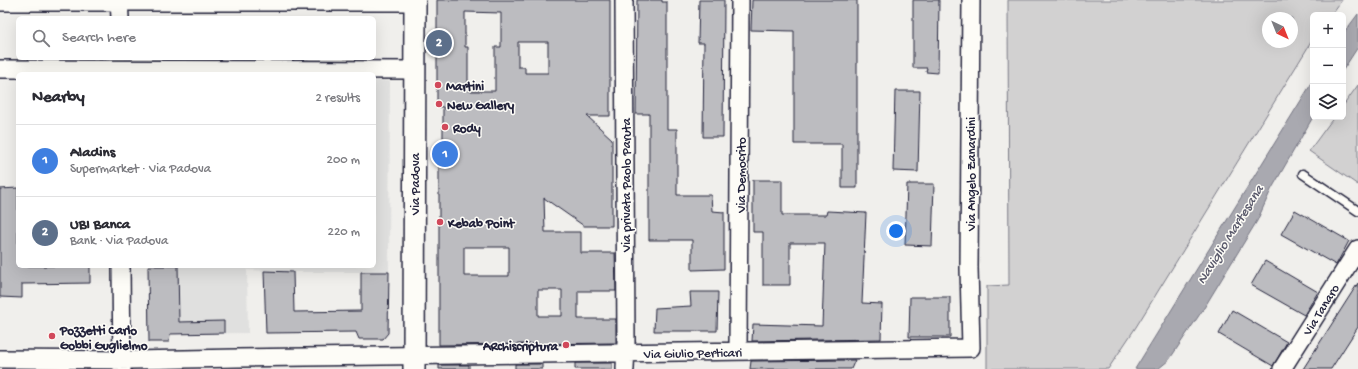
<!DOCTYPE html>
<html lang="en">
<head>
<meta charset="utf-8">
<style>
	:root { --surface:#fff; --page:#f2f2f3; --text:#2b2b33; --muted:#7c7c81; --line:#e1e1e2; --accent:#d1495b }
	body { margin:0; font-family:"Gochi Hand",sans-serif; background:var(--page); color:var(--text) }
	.controls { position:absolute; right:12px; top:12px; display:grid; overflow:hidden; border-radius:6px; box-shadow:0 4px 16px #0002 }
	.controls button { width:36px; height:36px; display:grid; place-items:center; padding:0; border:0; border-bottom:1px solid var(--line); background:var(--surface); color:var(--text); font:20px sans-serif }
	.compass { position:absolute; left:1262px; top:12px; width:36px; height:36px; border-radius:50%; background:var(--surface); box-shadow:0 4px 16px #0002; rotate:137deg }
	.you { position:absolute; left:896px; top:231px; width:14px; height:14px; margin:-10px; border:3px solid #fff; border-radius:50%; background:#1a73e8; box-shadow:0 0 0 6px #1a73e833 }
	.badge { display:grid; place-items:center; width:26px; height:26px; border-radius:50%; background:var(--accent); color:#fff; font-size:13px; font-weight:700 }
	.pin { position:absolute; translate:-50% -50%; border:2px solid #fff; box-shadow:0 1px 4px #0006 }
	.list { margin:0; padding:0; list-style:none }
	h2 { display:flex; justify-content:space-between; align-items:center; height:52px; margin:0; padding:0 16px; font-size:17px }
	h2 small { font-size:13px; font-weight:400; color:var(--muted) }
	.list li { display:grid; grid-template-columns:26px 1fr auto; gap:12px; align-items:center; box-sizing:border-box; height:72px; padding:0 16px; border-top:1px solid var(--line) }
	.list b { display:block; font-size:15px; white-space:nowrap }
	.list p { margin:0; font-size:13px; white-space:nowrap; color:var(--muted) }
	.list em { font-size:13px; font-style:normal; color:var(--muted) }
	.icon { flex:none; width:22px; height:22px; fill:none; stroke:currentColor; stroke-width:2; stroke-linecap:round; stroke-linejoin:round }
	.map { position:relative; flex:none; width:1358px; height:369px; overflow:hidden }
	.search { position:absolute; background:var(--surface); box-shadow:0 4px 16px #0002; left:16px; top:16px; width:360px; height:44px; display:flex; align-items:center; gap:10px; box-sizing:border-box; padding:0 14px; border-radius:6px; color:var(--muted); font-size:15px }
	.panel { position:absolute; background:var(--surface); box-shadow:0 4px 16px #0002; left:16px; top:72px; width:360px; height:196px; border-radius:6px }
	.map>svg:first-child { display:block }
	.built { fill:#e0e0df }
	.green { fill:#d2d1d1; stroke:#7a7a86; fill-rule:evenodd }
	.water { fill:#a9a9b0; stroke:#737381 }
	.building { fill:#bcbcc0; stroke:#22223b; fill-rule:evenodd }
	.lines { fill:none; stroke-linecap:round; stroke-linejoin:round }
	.service-casing { stroke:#22223b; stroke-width:11 }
	.minor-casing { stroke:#22223b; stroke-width:20 }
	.tertiary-casing { stroke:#22223b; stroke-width:24 }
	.service { stroke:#fdfcf7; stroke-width:8 }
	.minor { stroke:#fdfcf7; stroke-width:17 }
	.tertiary { stroke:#fdfcf7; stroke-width:21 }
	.poi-dot { fill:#d1495b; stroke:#fdfcf7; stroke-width:1.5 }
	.labels { text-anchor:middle; stroke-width:3; stroke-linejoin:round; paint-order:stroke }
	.poi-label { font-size:13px; font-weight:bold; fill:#22223b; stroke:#fdfcf7; text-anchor:start }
	.street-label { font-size:13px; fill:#22223b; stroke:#fdfcf7 }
	.water-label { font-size:14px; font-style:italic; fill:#58586a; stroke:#fdfcf7 }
</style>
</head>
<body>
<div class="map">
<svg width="1358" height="369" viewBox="0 0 1358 369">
	<rect width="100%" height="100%" fill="#f0efec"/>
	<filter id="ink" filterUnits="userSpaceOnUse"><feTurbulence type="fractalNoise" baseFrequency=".025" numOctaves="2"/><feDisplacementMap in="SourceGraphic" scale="8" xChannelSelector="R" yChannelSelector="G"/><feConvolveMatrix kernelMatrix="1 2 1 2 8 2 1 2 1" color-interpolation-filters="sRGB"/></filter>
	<g filter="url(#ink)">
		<path class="built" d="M374 80 390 81 389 272H293L247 270 248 333 170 334 169 342H149L148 266H374Z"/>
		<path class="green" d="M1008 0H1342L1331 15H1313V39L1136 327 1108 369H987V286L1009 285ZM1268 18H1292V42H1268Z
			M1358 85V185L1309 151 1334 117H1343V106Z"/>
		<path class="water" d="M1358 14V47L1343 70V34Z
			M1313 81V117L1271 190 1257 221 1204 308 1169 360 1158 369H1135Z"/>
		<path class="building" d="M437 0H610V116H587L612 139V226H584L544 198 545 232H581V253H615L616 291H578V319H616V343L439 345V157H443V107H437ZM465 12 501 13V47H495V91H468V47H465ZM518 42H548V73H525V67H518ZM464 247H509V276H464ZM538 290H562V316H538Z
			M637 0H662V2H667V129H677V195H711L712 211 724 212V269L692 270V240H649V114H636Z
			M699 0H724L723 137H703L704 43H698Z
			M752 0H857V188H842V144H794V31L751 30Z
			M913 0H939L938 73 926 72 927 68H913Z
			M895 91H920L918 172 893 171Z
			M753 180H782V215H826L827 211 866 213 862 303 882 304 881 339 752 341 753 324 822 326 825 243H790V285H763V232H753Z
			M907 184H934L932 246 905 245Z
			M18 188V266H90V283L22 284V298L0 297V189Z
			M1295 210 1349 241 1336 265 1281 234Z
			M1265 261 1318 292 1304 315 1251 285Z
			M148 266H178L179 322 224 321V333L170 334 169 342H149Z
			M264 271 293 272 294 312 361 311V272H389L388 333 383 339H359L356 332 266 333Z
			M1358 283V327L1331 369H1303Z
			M690 292H718L717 331H654L655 308 691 306Z
			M910 297H950V337H909Z
			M1232 310 1287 342 1273 366 1219 334Z
			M855 360 851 369H750L751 361Z
			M575 363H612V369H575Z
			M515 364H542V369H515Z
			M439 365H469V369H439Z"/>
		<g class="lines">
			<defs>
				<path id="service" d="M1303 174 1358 211"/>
				<path id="minor" d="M119 0 120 18
					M624 0 626 342 625 369
					M0 2H415
					M0 69 415 70
					M121 266 122 369
					M738 351 740 0
					M0 359 132 360 238 358 971 348 969 268 971 0
					M1282 369 1358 249"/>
				<path id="tertiary" d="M414 369 415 0"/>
			</defs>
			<use href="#service" class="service-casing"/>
			<use href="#minor" class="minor-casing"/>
			<use href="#tertiary" class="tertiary-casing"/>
			<use href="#service" class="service"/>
			<use href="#minor" class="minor"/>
			<use href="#tertiary" class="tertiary"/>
		</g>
	</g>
	<g class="poi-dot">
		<circle cx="438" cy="85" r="4"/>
		<circle cx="439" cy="104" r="4"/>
		<circle cx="445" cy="127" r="4"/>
		<circle cx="440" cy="222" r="4"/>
		<circle cx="52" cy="336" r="4"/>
		<circle cx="566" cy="345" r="4"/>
	</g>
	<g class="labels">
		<g class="poi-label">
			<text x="446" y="90">Martini</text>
			<text x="447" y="109">New Gallery</text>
			<text x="453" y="132">Rody</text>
			<text x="448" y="227">Kebab Point</text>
			<text x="60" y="334">Pozzetti Carlo<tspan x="60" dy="15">Gobbi Guglielmo</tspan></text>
			<text x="558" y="350" text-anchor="end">ARchiscriptura</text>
		</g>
		<g class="street-label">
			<text transform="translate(970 174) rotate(-90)" y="5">Via Angelo Zanardini</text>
			<text transform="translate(740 175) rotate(-90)" y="5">Via Democrito</text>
			<text transform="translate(414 184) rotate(-90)" y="5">Via Padova</text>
			<text transform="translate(625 185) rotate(-90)" y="5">Via privata Paolo Paruta</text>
			<text transform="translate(1320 309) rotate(-58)" y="5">Via Tanaro</text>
			<text transform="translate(693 352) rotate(-1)" y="5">Via Giulio Perticari</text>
		</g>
		<g class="water-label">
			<text transform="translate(1229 234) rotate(-58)" y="5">Naviglio Martesana</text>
		</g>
	</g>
</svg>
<div class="controls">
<button>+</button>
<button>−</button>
<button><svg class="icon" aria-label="layers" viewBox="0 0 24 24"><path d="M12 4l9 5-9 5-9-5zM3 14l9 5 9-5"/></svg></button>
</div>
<svg class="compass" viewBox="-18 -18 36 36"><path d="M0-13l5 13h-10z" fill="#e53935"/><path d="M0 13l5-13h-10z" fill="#7c7c81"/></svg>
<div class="you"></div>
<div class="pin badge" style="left:445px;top:154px;background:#3f7fe0">1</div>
<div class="pin badge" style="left:439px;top:43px;background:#5c6f8a">2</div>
<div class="search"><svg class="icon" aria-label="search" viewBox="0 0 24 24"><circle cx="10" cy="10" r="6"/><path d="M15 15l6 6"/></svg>Search here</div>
<section class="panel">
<h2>Nearby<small>2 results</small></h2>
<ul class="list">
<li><span class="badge" style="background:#3f7fe0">1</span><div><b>Aladins</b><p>Supermarket · Via Padova</p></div><em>200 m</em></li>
<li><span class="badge" style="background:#5c6f8a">2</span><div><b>UBI Banca</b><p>Bank · Via Padova</p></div><em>220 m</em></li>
</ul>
</section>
</div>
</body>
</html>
